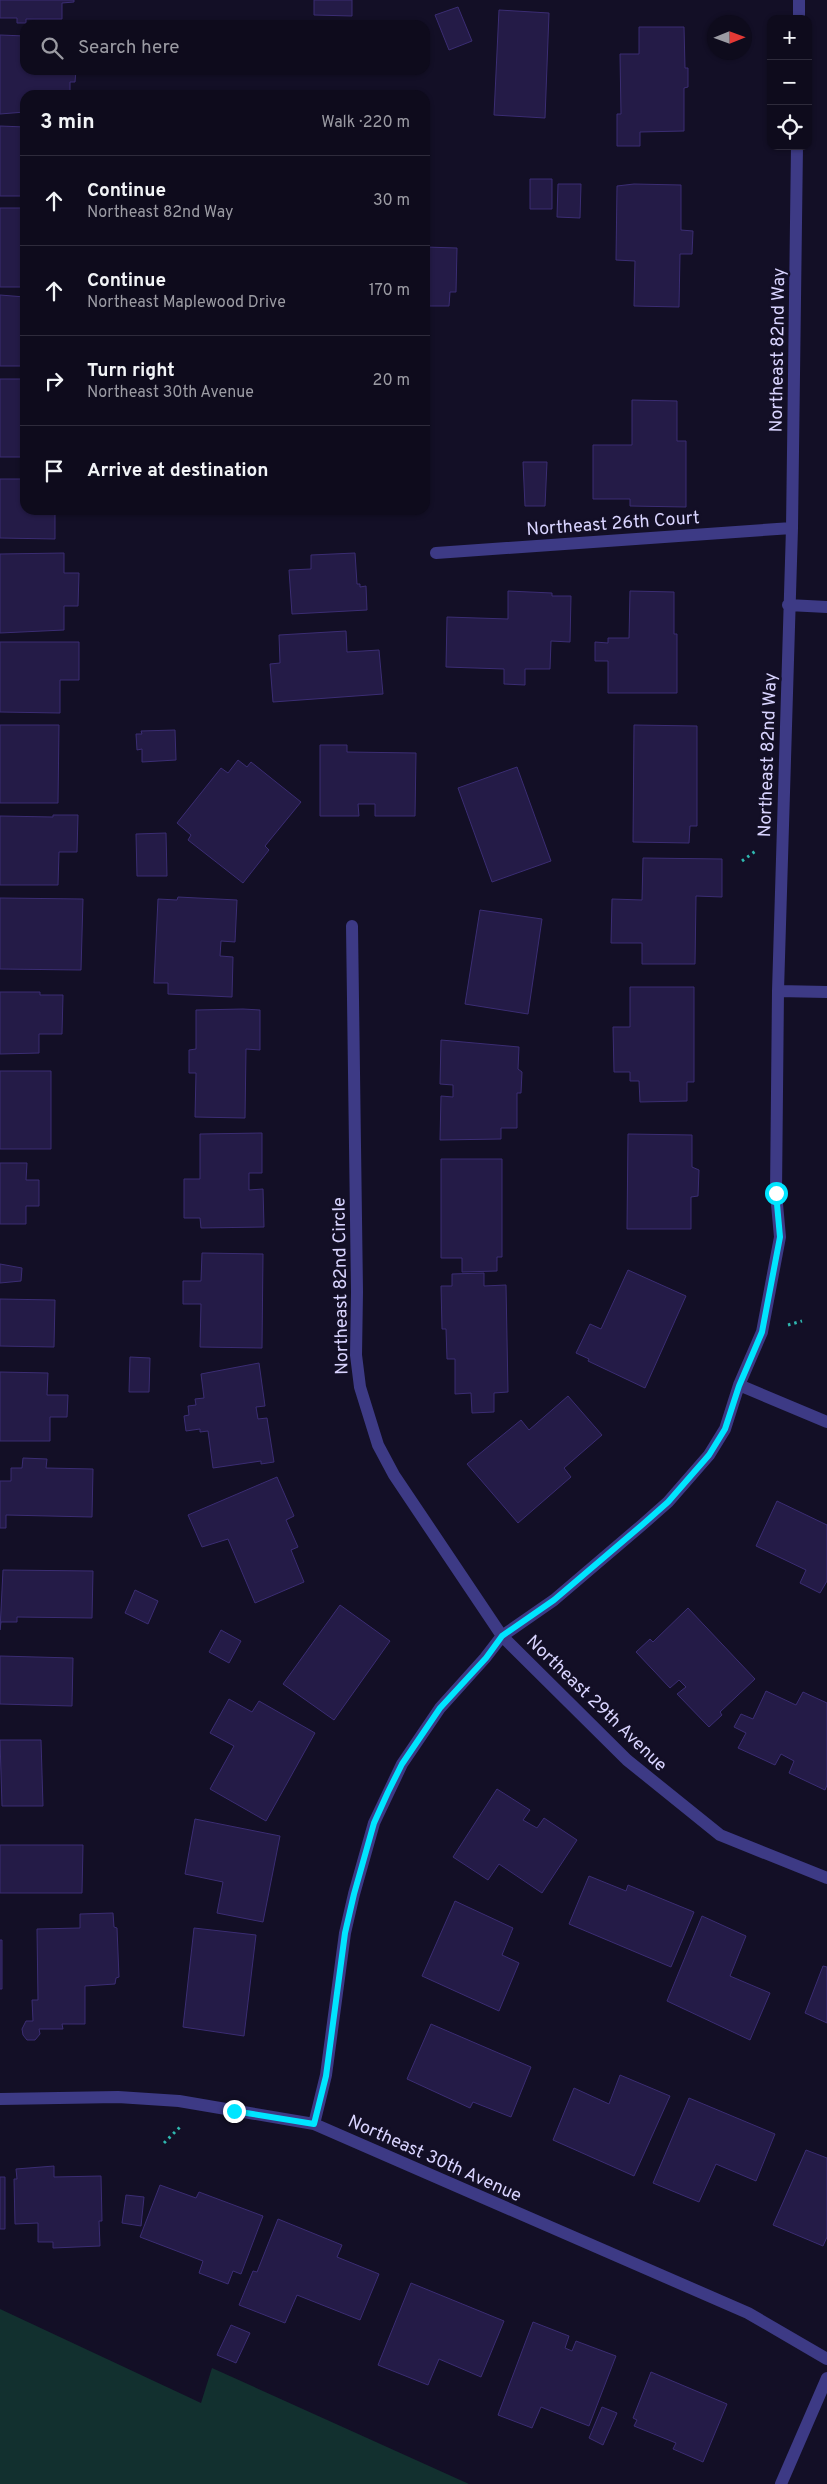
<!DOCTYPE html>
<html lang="en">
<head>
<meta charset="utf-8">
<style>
	:root { --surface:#0e0b1c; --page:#1c1929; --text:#f1f3f6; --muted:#9b9ba3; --line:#2e2b3b }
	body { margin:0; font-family:Overpass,sans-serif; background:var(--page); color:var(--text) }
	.controls { position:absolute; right:15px; top:15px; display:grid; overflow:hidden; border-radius:10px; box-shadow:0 1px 4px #0004 }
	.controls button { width:45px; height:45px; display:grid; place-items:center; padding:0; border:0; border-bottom:1px solid var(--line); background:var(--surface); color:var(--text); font:25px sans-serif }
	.compass { position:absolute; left:707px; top:15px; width:45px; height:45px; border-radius:50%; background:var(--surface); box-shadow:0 1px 4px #0004; rotate:89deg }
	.stop { position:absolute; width:15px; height:15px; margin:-11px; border:4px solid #00e5ff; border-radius:50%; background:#fff }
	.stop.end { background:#00e5ff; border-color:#fff; box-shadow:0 1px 5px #0008 }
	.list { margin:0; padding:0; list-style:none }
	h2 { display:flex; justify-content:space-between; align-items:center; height:65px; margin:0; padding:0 20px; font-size:21px }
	h2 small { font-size:16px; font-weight:400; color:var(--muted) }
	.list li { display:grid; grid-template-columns:32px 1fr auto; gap:15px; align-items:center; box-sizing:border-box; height:90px; padding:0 20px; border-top:1px solid var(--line) }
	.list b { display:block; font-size:19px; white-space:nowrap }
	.list p { margin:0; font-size:16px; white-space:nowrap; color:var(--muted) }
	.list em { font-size:16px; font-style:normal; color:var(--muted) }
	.icon { flex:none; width:28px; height:28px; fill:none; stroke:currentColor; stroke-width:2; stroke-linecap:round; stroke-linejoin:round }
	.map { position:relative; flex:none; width:827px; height:2484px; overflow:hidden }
	.search { position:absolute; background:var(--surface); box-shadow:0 1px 4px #0004; left:20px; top:20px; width:410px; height:55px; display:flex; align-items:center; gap:12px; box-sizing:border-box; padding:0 18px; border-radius:15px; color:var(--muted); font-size:19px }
	.panel { position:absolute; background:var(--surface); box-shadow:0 1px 4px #0004; left:20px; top:90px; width:410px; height:425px; border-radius:15px }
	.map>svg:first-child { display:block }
	.green { fill:#12302f }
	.building { fill:#241b47; stroke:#3b2d73 }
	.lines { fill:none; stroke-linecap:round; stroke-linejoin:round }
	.path { stroke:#2fb8b0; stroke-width:3; stroke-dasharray:2.5 4; stroke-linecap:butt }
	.minor { stroke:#3d3a85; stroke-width:12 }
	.route { stroke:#00e5ff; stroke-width:6 }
	.labels { text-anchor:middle; stroke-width:5; stroke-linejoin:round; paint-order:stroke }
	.street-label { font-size:18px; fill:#d9d4ff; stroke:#130f26 }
</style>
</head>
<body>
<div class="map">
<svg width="827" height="2484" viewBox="0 0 827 2484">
	<rect width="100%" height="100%" fill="#130f26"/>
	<path class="green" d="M0 2309 201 2403 212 2368 469 2484H0Z"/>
	<path class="building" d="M0 0H74V2L62 3V19H26V23H17V18H0Z
		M314 0H352V16L314 15Z
		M458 7 472 41 449 50 435 15Z
		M499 10 549 13 545 118 494 115Z
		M639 27H684L685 68H688V87L684 88V131L640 132V146H617V114H621L620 54H639Z
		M0 35 25 36V70H76L75 82H70V95H25V112L0 114Z
		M0 126 25 127V196H0Z
		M530 179H552V209H530Z
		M558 184H581L580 218 557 217Z
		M634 184 681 185V230L693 231 692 254H680L679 307 634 306 635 261 616 260 617 186Z
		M0 208H25V287H0Z
		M425 247 457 248 456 292H450L449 306H426Z
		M0 295 25 297V366H0Z
		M0 379H25V457H0Z
		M632 400 677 401V441H686V507L630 506V499H593V445H632Z
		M523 462H547L545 506H525Z
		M0 479H25V510H55V539L0 538Z
		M64 553V573H79L78 606H64V630L0 633V554Z
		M355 553 357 584H360V587L366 586 367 610 292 614 289 570 311 569V555Z
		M508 591 552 593V596H571L570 642 551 641 550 669H525V685L504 684V669L446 667 447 617 508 619Z
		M630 591 674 592V634H677V693H608V661H595V642L608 643V638H629Z
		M346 631 347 652 379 650 383 694 273 702 270 664 280 663 279 635Z
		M0 642H79V680H60V713L0 712Z
		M0 725H59L58 803H0Z
		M634 725 697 726V826H690L689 843 633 842Z
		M175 730 176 760 142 762V749L137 750 136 734H142L141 731Z
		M320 745H347V752L416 753 415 816H375V804H358L359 816H320Z
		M238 760 247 767 251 762 301 802 265 846 269 850 243 883 188 840 191 835 177 823 221 768 228 773Z
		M517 767 551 861 492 882 458 788Z
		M53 815H78L77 852H59L58 885H0V816L53 817Z
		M166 833 167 876H137L136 834Z
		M643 858 722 859V897L696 896 695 964H642V943H611L612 899 642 900Z
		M178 897 237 900 235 942 221 941 220 956 233 957 232 997 168 994V983H154L158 899 177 900Z
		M0 898 83 899 81 970 0 969Z
		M480 910 542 919 528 1014 465 1004Z
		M630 987H694V1082H687V1101L640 1102 639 1081H630V1072H614L613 1027H630Z
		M0 992H40V995H63L62 1034H39V1053L0 1054Z
		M243 1009 260 1010V1050L246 1049 245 1118 195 1117 196 1073H189V1050L196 1049V1010Z
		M441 1040 519 1047 518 1069 522 1072 521 1093H517V1128H501V1139L440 1140 441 1096 453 1097V1085L440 1084Z
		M0 1071H51V1149H0Z
		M262 1133V1173H249V1190L263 1189 264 1227 201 1228 200 1218H184V1179H200V1134Z
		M628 1134 692 1135V1167L699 1170 698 1196 691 1197V1229H627Z
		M441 1159H502V1257H497V1271L462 1272V1258H441Z
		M0 1163H27L26 1180H39V1206H26V1224H0Z
		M202 1253 263 1254 262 1348 200 1347 201 1304H183V1281H201Z
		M0 1264 22 1268 21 1281 0 1283Z
		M628 1270 686 1296 645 1388 588 1361 589 1359 576 1353 590 1324 601 1329Z
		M484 1273V1286L506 1285 508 1392 494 1393V1412L472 1413 471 1393 455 1394V1359H447L446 1329H442L441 1286H452V1274Z
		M0 1299 55 1300 54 1347 0 1346Z
		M130 1357 150 1358 149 1392H129Z
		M259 1363 265 1406 256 1407 258 1419 267 1418 274 1462 261 1464V1461L213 1468 208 1431 200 1432V1429L186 1431 184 1416 189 1415 188 1406 196 1405 195 1399 204 1398 201 1374Z
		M0 1372 48 1373 47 1395H68L67 1417H50V1441H0Z
		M568 1396 602 1435 564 1468 571 1477 518 1523 467 1464 521 1420 529 1430Z
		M23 1458 47 1459 46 1468 93 1469 92 1517 6 1515V1528H0V1481H11V1468H22Z
		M277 1477 294 1516 286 1520 298 1547 291 1550 304 1582 255 1603 228 1539 202 1547 188 1515Z
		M777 1501 827 1525V1581L820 1593 800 1583 806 1570 756 1546Z
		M3 1570 93 1571 92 1618 17 1617V1622H1L0 1630Z
		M135 1590 158 1601 148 1624 125 1613Z
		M340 1605 390 1641 334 1720 283 1684Z
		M688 1608 755 1679 720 1712 722 1715 709 1727 677 1694 686 1687 679 1680 670 1688 636 1652 650 1639 653 1642Z
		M221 1630 241 1641 229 1663 209 1652Z
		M0 1656 73 1658 72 1706 0 1704Z
		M766 1691 796 1705 803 1692 827 1703V1785L825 1790 789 1773 794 1761 781 1754 775 1765 738 1748 746 1733 734 1727 741 1714 753 1719Z
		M229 1699 252 1712 259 1701 315 1733 266 1821 210 1789 234 1746 210 1733Z
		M0 1740H41L43 1806H2Z
		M497 1789 530 1810 523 1820 537 1828 544 1818 577 1840 542 1893 499 1864 488 1880 453 1857Z
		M195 1819 280 1836 263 1922 217 1913 223 1882 185 1874Z
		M0 1845H83L82 1893H0Z
		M589 1876 626 1891 628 1885 694 1912 671 1967 569 1924Z
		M455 1901 513 1928 502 1955 519 1963 499 2011 422 1976Z
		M113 1913 114 1927 117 1928 119 1977 116 1978 115 1984 85 1986V2024H62L63 2029H39L40 2034 35 2040H27L23 2035 22 2029 26 2021H33L32 2000H38L37 1929 80 1928V1914Z
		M702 1916 746 1936 730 1976 770 1993 750 2040 667 2001Z
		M194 1928 256 1935 244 2036 183 2027Z
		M0 1940H2V1989H0Z
		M823 1966 827 1967V2023L805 2013Z
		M431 2024 531 2067 511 2117 473 2102 470 2108 407 2079Z
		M620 2075 670 2096 634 2176 553 2140 574 2088 609 2104Z
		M689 2098 775 2134 756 2181 716 2164 699 2202 653 2183Z
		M806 2150 827 2158V2237L823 2246 773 2225Z
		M54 2166V2177L101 2176 102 2221H99L100 2246 53 2248V2242H38V2223L15 2224 14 2179H17L16 2169Z
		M0 2177H5V2229H0Z
		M160 2185 196 2198 199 2192 263 2216 241 2274 233 2271 228 2284 199 2273 203 2261 140 2237Z
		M126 2195 144 2197 141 2226 122 2223Z
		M278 2219 342 2245 337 2257 379 2274 360 2320 297 2295 285 2323 239 2305 253 2271 257 2272Z
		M411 2283 504 2321 481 2377 439 2359 428 2385 378 2365Z
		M533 2322 569 2336 565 2348 572 2351 576 2341 616 2356 589 2426 541 2407 532 2428 498 2415Z
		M231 2325 250 2333 236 2363 217 2355Z
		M651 2372 727 2404 703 2462 673 2449 676 2443 634 2426 637 2420 633 2418Z
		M602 2407 617 2413 603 2445 589 2438Z"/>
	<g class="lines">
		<path class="path" d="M742 861 757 850
			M788 1325 802 1321
			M164 2143 180 2127"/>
		<path class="minor" d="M799 19V0
			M436 553 792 528
			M788 605 827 607
			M352 926 357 1292 356 1355 360 1387 378 1445 394 1475 502 1636 627 1760 720 1835 827 1878
			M778 991 827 992
			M739 1385 827 1422
			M0 2099 118 2097 179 2101 314 2124 748 2313 827 2359
			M314 2124 326 2075 345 1933 354 1894 374 1823 402 1764 440 1708 485 1658 502 1636 554 1600 642 1525 668 1502 709 1455 725 1429 739 1385 762 1332 780 1237 776 1193 778 991 792 528 797 146
			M781 2484 827 2378"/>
	</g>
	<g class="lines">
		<path class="route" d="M234 2111 314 2124 326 2076 345 1933 354 1894 374 1823 388 1792 402 1764 440 1708 486 1658 502 1636 554 1600 642 1525 668 1502 709 1455 725 1429 739 1386 762 1332 780 1237 776 1193"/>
	</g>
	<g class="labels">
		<g class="street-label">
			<text transform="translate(777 350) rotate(-89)" y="6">Northeast 82nd Way</text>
			<text transform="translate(613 523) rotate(-4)" y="6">Northeast 26th Court</text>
			<text transform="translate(767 755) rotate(-88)" y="6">Northeast 82nd Way</text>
			<text transform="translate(340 1286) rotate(-91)" y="6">Northeast 82nd Circle</text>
			<text transform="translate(597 1703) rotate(44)" y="6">Northeast 29th Avenue</text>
			<text transform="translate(435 2158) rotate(24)" y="6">Northeast 30th Avenue</text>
		</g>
	</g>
</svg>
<div class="controls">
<button>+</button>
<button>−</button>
<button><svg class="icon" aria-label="locate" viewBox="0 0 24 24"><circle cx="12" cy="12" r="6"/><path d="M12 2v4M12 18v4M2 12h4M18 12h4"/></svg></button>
</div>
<svg class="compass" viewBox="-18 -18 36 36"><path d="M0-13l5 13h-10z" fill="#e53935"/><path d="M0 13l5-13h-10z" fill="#9b9ba3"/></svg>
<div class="stop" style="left:776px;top:1193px"></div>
<div class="stop end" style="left:234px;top:2111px"></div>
<div class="search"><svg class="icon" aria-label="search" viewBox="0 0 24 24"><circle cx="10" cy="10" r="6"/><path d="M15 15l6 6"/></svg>Search here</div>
<section class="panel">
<h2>3 min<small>Walk · 220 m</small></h2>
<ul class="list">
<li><svg class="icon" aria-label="ahead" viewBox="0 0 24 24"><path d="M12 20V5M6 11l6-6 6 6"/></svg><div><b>Continue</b><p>Northeast 82nd Way</p></div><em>30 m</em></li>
<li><svg class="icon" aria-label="ahead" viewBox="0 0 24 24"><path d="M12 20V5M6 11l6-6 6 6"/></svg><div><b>Continue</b><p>Northeast Maplewood Drive</p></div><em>170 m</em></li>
<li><svg class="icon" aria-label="right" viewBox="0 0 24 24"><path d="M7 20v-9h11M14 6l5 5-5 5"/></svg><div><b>Turn right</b><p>Northeast 30th Avenue</p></div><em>20 m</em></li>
<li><svg class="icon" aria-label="arrive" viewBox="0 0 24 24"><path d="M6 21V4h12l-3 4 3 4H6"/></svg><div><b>Arrive at destination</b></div></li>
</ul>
</section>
</div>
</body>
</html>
